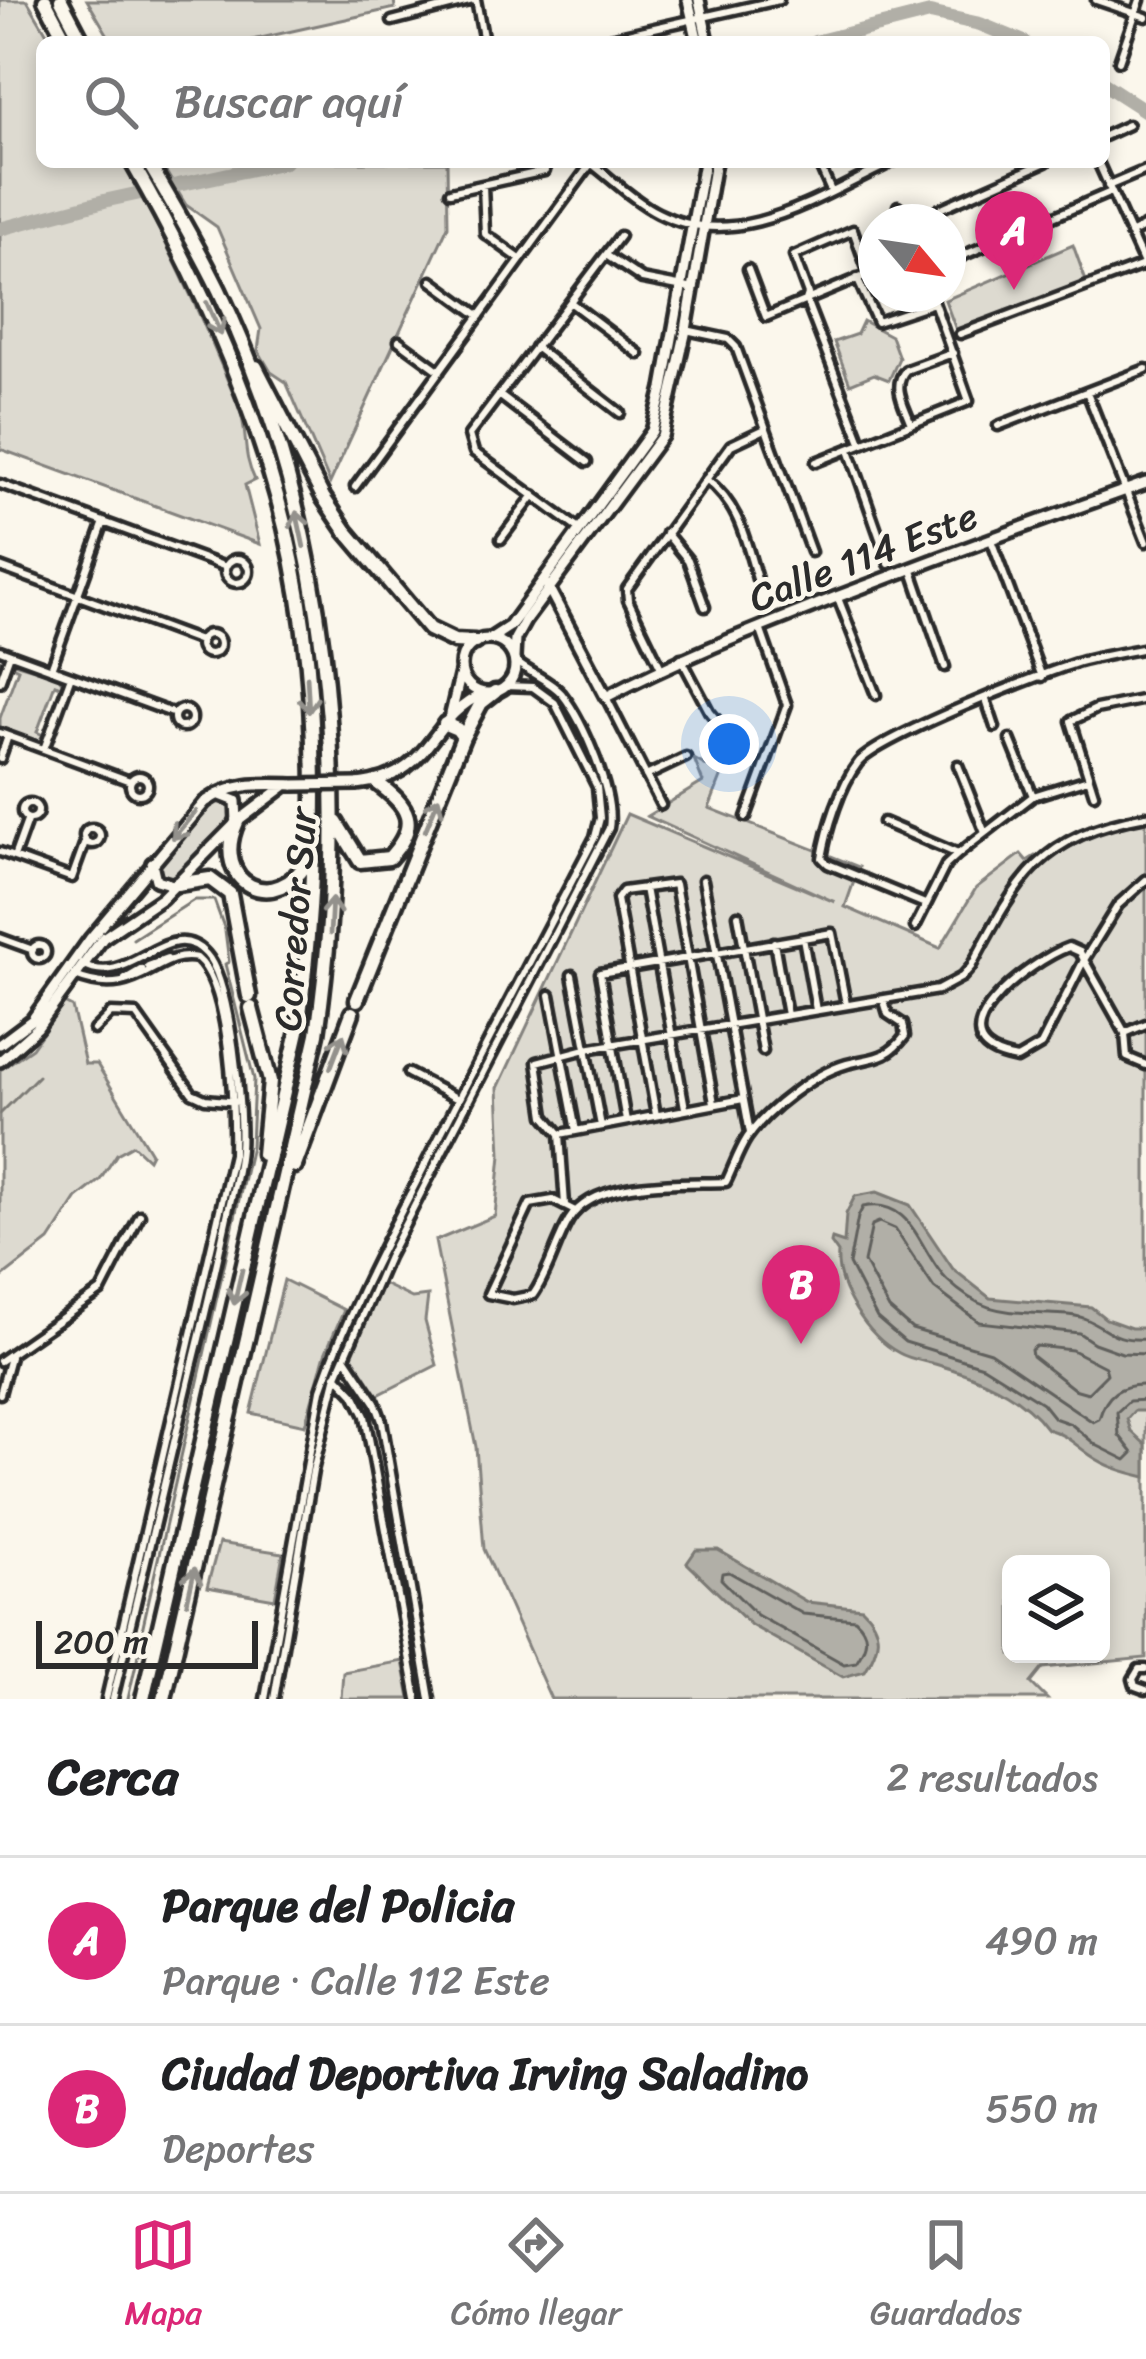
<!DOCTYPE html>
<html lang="es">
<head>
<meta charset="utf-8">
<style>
	:root { --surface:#fff; --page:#f6f6f6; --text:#202124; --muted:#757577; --line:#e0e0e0; --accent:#db2777 }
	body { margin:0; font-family:Sriracha,sans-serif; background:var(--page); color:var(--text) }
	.controls { position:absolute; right:36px; bottom:36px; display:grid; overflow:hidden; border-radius:18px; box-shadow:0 6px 18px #0003 }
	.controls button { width:108px; height:108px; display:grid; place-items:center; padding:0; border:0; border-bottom:3px solid var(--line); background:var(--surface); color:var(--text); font:60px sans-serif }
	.compass { position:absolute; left:858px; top:204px; width:108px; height:108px; border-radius:50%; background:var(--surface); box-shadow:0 6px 18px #0003; rotate:119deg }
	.scale { position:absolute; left:36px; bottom:30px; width:222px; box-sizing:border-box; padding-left:12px; border:6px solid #2b2b2b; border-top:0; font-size:33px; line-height:42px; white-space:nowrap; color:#2b2b2b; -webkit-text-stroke:9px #fbf7ec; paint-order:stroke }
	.you { position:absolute; left:729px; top:744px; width:42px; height:42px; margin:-30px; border:9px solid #fff; border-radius:50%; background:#1a73e8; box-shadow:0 0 0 18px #1a73e833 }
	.badge { display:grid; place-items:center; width:78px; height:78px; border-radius:50%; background:var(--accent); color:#fff; font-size:39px; font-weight:700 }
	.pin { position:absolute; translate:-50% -99px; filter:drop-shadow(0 3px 6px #0008) }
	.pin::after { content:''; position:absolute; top:63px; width:42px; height:36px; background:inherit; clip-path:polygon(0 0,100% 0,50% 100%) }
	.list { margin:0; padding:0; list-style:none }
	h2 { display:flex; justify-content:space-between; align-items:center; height:156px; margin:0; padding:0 48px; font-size:51px }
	h2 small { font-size:39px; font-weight:400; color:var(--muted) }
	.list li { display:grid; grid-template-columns:78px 1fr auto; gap:36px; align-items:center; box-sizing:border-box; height:168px; padding:0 48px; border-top:3px solid var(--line) }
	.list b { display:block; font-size:45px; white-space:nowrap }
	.list p { margin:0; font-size:39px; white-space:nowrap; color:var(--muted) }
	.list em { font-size:39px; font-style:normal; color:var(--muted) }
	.icon { flex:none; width:66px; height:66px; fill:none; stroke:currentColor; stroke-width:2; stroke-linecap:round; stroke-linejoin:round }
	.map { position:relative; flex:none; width:1146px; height:1699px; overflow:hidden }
	.search { position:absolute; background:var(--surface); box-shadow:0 6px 18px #0003; left:36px; right:36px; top:36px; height:132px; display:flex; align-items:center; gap:30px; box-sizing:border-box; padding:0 42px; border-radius:18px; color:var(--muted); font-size:45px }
	.sheet { height:492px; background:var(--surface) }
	nav { display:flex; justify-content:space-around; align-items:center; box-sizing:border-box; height:168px; border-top:3px solid var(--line); background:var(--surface); font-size:33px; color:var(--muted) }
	nav a { display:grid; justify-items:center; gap:6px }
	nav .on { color:var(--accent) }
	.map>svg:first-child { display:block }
	.green { fill:#dddad0; stroke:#84827e; stroke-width:3; fill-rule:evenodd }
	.water { fill:#b1afa7; stroke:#7b7a75; stroke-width:3 }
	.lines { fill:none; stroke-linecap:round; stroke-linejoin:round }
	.shore { stroke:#61605d; stroke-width:3 }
	.stream { stroke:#7b7a75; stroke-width:3 }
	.river { stroke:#b1afa7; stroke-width:14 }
	.minor-casing { stroke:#2b2b2b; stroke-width:15 }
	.tertiary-casing { stroke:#2b2b2b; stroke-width:18 }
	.secondary-casing { stroke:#2b2b2b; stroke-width:18 }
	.motorway-casing { stroke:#2b2b2b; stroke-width:21 }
	.minor { stroke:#fbf7ec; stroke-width:6 }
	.tertiary { stroke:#fbf7ec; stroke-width:9 }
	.secondary { stroke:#fbf7ec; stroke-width:9 }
	.motorway { stroke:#fbf7ec; stroke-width:12 }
	.secondary-bridge-casing { stroke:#2b2b2b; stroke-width:18; stroke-linecap:butt }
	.secondary-bridge { stroke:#fbf7ec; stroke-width:9 }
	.oneway { stroke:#93918c }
	.labels { text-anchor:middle; stroke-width:9; stroke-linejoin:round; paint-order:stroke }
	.street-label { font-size:39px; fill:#2b2b2b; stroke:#fbf7ec }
</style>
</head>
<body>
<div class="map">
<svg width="1146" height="1699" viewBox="0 0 1146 1699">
	<rect width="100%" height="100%" fill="#fbf7ec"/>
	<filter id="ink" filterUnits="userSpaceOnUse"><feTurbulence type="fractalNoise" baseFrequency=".00833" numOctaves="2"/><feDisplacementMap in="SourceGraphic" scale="24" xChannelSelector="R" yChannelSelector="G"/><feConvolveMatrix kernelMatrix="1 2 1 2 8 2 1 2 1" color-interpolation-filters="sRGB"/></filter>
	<g filter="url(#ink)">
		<path class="green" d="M0 0H27L52 42H42V162H122C168 240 205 324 239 408 249 433 241 452 255 480L245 485 260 544 0 449Z
			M87 0H394L395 8 243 42H112Z
			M160 162H447L448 226 330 483 286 382 271 372 258 350 261 329 217 227 186 205Z
			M1073 245 1086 281 956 330 945 300Z
			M863 321 891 336 899 358 889 380 874 374 850 384 834 342 857 334Z
			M14 663 58 676 62 682 61 686 55 684 37 732 43 735 38 742 0 729V718L18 669 12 666Z
			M694 759 722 775 709 808 859 867 845 907 940 948 976 888 1021 854 1027 861 1035 856 1042 861 1113 826 1146 820V1658L1043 1668 1031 1683 1047 1699H551L484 1549 476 1447 435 1241 495 1216 501 1155 498 1088 627 814 835 902 647 816 703 782ZM1011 1564H1101V1654H1011Z
			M221 798 233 806V820L176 878 160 875 159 865 204 810Z
			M64 1003 72 1007 85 1064H97L151 1153 148 1159 133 1145 117 1154 100 1180 77 1198 49 1241 0 1279V1070L32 1048Z
			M284 1280 344 1310 325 1354 305 1425 251 1413Z
			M383 1284 412 1298 428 1296 425 1321 437 1365 378 1395 351 1354Z
			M219 1543 283 1553 275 1599 207 1587Z
			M403 1661 410 1699H341L343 1672Z"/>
		<path class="water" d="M877 1192 910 1205 953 1269 990 1298 1091 1307 1106 1319 1131 1328H1146V1411H1134L1127 1419 1131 1431 1146 1445V1477C1125 1472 1107 1467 1090 1455 1074 1444 1066 1434 1047 1429 1021 1393 977 1376 935 1364 924 1361 909 1359 899 1353 868 1337 835 1287 838 1253L831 1243 832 1239 844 1243 846 1214 855 1196Z
			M696 1550H718L807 1602 862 1608C884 1629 880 1647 865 1671L843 1677 751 1625 687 1563Z"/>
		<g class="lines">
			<path class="shore" d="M1146 1339C1113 1341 1111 1330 1086 1319 1076 1314 1060 1315 1049 1314 1003 1311 983 1314 947 1280 920 1254 913 1196 863 1207L858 1217 849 1264 877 1318 905 1342 983 1366 1042 1403 1054 1418 1071 1424 1096 1445 1126 1460 1133 1453 1119 1435 1117 1412 1129 1401 1146 1400
				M1036 1346 1072 1350 1105 1367 1107 1374 1088 1393 1074 1389 1032 1356 1031 1350Z
				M1146 1354 1122 1353 1094 1343 1079 1333 979 1322 934 1288 895 1229 879 1222 872 1225 864 1262 889 1309 912 1329 990 1352 1093 1422 1099 1419C1106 1394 1120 1384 1146 1385
				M729 1572 803 1614 855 1619C871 1633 867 1646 856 1662L844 1664 757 1615 721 1579 722 1573Z"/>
			<path class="stream" d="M0 1114 38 1076
				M128 1699 138 1655 143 1650 140 1639 251 1146 254 1079 225 964 229 962 225 930 214 900H194L133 939"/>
			<path class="river" d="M815 42 930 13 980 24 1024 42
				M1104 84 1146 111
				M0 229 108 200 285 162"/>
			<defs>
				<path id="minor" d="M476 0 484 42
					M1096 0 1146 17
					M392 21 473 0
					M592 42 779 0
					M1119 61 1140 0
					M1104 136 1128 125
					M818 162 831 191
					M1098 162 1146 268
					M591 163C612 179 634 201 658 213 738 254 821 195 893 162
					M483 185 485 234 520 259
					M1108 186 1146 170
					M450 192 545 171
					M898 206 904 222
					M917 219 1046 162
					M1130 234 1146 226
					M606 255 642 279 694 289
					M948 262 1111 192
					M748 269 766 317 876 271
					M857 278 877 322 934 303
					M432 281 480 316
					M570 302 639 354
					M686 330 728 339 736 347 811 552
					M960 334 1146 264
					M399 341 440 371
					M535 347 620 413
					M1087 392 1146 542
					M499 395 587 462
					M911 424C905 406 891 386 906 370L953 353
					M998 426 1146 369
					M861 442 806 300 808 294 794 256 853 230 869 274
					M849 450 889 564
					M816 462 969 401 931 294
					M706 479C740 506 745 539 757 579
					M0 484 226 567
					M355 487 592 162
					M580 530 474 452 469 435 620 236
					M666 533 688 560 705 607
					M501 539 534 495
					M991 540 1042 677
					M225 571a12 12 0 1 1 24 0a12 12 0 1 1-24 0Z
					M0 567 200 641
					M911 568 945 667
					M838 598 876 695
					M200 644a10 10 0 1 1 20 0a10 10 0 1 1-20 0Z
					M0 650 175 714
					M681 658 709 711 729 735
					M661 668 628 600 627 589 731 445 765 429
					M51 669 104 522
					M0 682 10 654
					M606 697 661 805
					M986 700 995 727
					M174 718a9 9 0 1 1 18 0a9 9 0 1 1-18 0Z
					M0 733 130 781
					M1010 739 1033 796
					M44 749 71 676
					M0 759 8 736
					M958 765 985 833
					M130 785a9 9 0 1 1 18 0a9 9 0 1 1-18 0Z
					M646 776 686 757
					M1094 794 1071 721 1096 709 1146 699
					M22 811a8 8 0 1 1 16 0a8 8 0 1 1-16 0Z
					M746 817 787 705 760 628
					M883 822 958 854
					M84 836a8 8 0 1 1 16 0a8 8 0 1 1-16 0Z
					M0 852 72 878 85 842
					M14 857 27 821
					M703 880 750 1133
					M645 888 685 1108
					M925 904 828 864 822 858C827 829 840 786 858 763 877 738 1046 671 1083 661 1104 656 1125 652 1146 648
					M738 915 763 1051
					M915 927 946 865 958 854 1033 796 1088 779
					M0 938 33 950
					M803 938 816 1010
					M774 942 787 1015
					M32 952a7 7 0 1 1 14 0a7 7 0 1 1-14 0Z
					M1069 947 1080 952 1084 960 1041 1045 1017 1059C922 1042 1031 960 1069 947Z
					M83 964C129 991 168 913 206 954 231 981 243 1112 240 1149 238 1173 231 1197 226 1221 216 1268 205 1315 193 1363 166 1475 139 1587 113 1699
					M148 966 167 959
					M572 975 601 1126
					M75 976C139 1002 156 949 197 958 231 986 234 1110 233 1154L106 1699
					M125 979 142 969
					M550 995 576 1131
					M94 1030 111 1013 136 1014 192 1093 205 1099 239 1102
					M1125 1033 1084 960 1118 905 1146 880
					M1125 1033 1127 1057 1146 1065
					M1125 1033 1146 1024
					M408 1073 458 1099
					M743 1099 560 1134 545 1116 537 1062 586 1049 938 990 962 977 971 967C1018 878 1040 835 1146 816
					M656 1115 617 899 623 891 675 884 714 1103
					M626 1121 600 973 832 933 846 1004
					M560 1134 565 1205
					M575 1211 553 1200 530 1204 488 1294 513 1299 533 1295C549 1272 555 1244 569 1220 595 1177 682 1184 726 1182 733 1168 738 1152 747 1138 767 1109 813 1074 847 1064 873 1057 887 1060 905 1036L903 1024 888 1014 884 1001
					M345 1357 375 1402 382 1421 430 1699
					M0 1361 101 1291 140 1215
					M336 1375 354 1394 365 1416 417 1699
					M0 1394 10 1357
					M1146 1669H1139L1133 1679 1135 1686 1146 1690
					M265 1699 321 1390C346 1317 382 1249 417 1181 475 1065 535 952 595 837L600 818 597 787 555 703 533 687 505 686
					M274 1699 313 1471 337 1375 388 1257 609 828C615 794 583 721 562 694 550 680 529 673 515 661"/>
				<path id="tertiary" d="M547 585 606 697C680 658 756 629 834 598 938 558 1041 520 1146 483"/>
				<path id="secondary" d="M688 0 698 42
					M699 0 708 42
					M490 639 510 626 652 431 663 388 704 162
					M461 666a27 27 0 1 1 54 0a27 27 0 1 1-54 0Z
					M514 658 515 639 525 621 662 436 686 330 715 162
					M451 714 461 672
					M357 784C436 775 424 721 484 693
					M218 794 236 801 237 822
					M152 863 156 880 173 885
					M0 1044 32 1020 90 939 205 802C233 782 261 784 294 785
					M0 1061 37 1028 103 938 162 898 237 822 286 785"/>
				<path id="motorway" d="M45 0 67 42
					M61 0 83 42
					M132 162C193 268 244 377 277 496 324 665 320 859 298 1031L143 1699
					M148 162C173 204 198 247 219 290 329 521 353 783 317 1034L164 1699
					M256 367 323 497 346 531 429 629 454 641 475 642
					M445 724 457 729 463 737
					M237 822C209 884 277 918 309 858
					M336 822 360 861 389 858C421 824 409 806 376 782
					M177 884 210 879 230 894 249 996
					M357 1000 463 737 481 703 495 692
					M251 1008 270 1081 263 1154
					M295 1166 352 1013"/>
			</defs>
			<use href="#minor" class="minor-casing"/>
			<use href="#tertiary" class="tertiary-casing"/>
			<use href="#secondary" class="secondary-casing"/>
			<use href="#motorway" class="motorway-casing"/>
			<use href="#minor" class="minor"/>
			<use href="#tertiary" class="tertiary"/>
			<use href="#secondary" class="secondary"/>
			<use href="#motorway" class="motorway"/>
			<defs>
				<path id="secondary-bridge" d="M294 785 357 784"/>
			</defs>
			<use href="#secondary-bridge" class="secondary-bridge-casing"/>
			<use href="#secondary-bridge" class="secondary-bridge"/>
		</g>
		<defs><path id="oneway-shaft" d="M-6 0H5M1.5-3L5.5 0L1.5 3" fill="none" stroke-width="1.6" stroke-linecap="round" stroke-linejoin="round" transform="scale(3)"/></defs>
		<g class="oneway">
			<use href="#oneway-shaft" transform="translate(214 319) rotate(66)"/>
			<use href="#oneway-shaft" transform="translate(300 529) rotate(-102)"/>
			<use href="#oneway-shaft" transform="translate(308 695) rotate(87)"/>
			<use href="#oneway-shaft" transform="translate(432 814) rotate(-68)"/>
			<use href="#oneway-shaft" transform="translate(184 825) rotate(130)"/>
			<use href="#oneway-shaft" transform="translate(331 916) rotate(-87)"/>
			<use href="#oneway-shaft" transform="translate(337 1051) rotate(-69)"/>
			<use href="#oneway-shaft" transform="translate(238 1287) rotate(103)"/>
			<use href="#oneway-shaft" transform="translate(191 1585) rotate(-77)"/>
		</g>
	</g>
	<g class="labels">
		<g class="street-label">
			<text transform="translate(863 556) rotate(-21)" y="14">Calle 114 Este</text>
			<text transform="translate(294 919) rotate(-86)" y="14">Corredor Sur</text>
		</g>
	</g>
</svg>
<div class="controls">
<button><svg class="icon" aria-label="layers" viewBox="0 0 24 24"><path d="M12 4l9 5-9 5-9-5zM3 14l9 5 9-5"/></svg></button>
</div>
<svg class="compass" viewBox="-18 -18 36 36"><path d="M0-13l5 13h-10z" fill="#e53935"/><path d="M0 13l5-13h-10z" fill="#757577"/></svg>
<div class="scale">200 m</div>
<div class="you"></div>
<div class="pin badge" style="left:1014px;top:290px">A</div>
<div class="pin badge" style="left:801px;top:1344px">B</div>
<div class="search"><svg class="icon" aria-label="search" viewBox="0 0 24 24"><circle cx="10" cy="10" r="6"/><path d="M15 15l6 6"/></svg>Buscar aquí</div>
</div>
<section class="sheet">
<h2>Cerca<small>2 resultados</small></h2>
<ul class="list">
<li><span class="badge">A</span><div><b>Parque del Policia</b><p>Parque · Calle 112 Este</p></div><em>490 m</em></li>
<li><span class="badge">B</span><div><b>Ciudad Deportiva Irving Saladino</b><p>Deportes</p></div><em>550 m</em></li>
</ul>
</section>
<nav>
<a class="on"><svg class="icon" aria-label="map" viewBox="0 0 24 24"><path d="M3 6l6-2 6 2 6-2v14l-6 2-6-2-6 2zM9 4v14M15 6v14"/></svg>Mapa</a>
<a><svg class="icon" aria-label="directions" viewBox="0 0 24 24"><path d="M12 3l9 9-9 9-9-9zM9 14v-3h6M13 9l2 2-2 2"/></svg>Cómo llegar</a>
<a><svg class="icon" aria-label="saved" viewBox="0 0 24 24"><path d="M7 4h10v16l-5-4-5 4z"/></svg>Guardados</a>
</nav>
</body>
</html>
